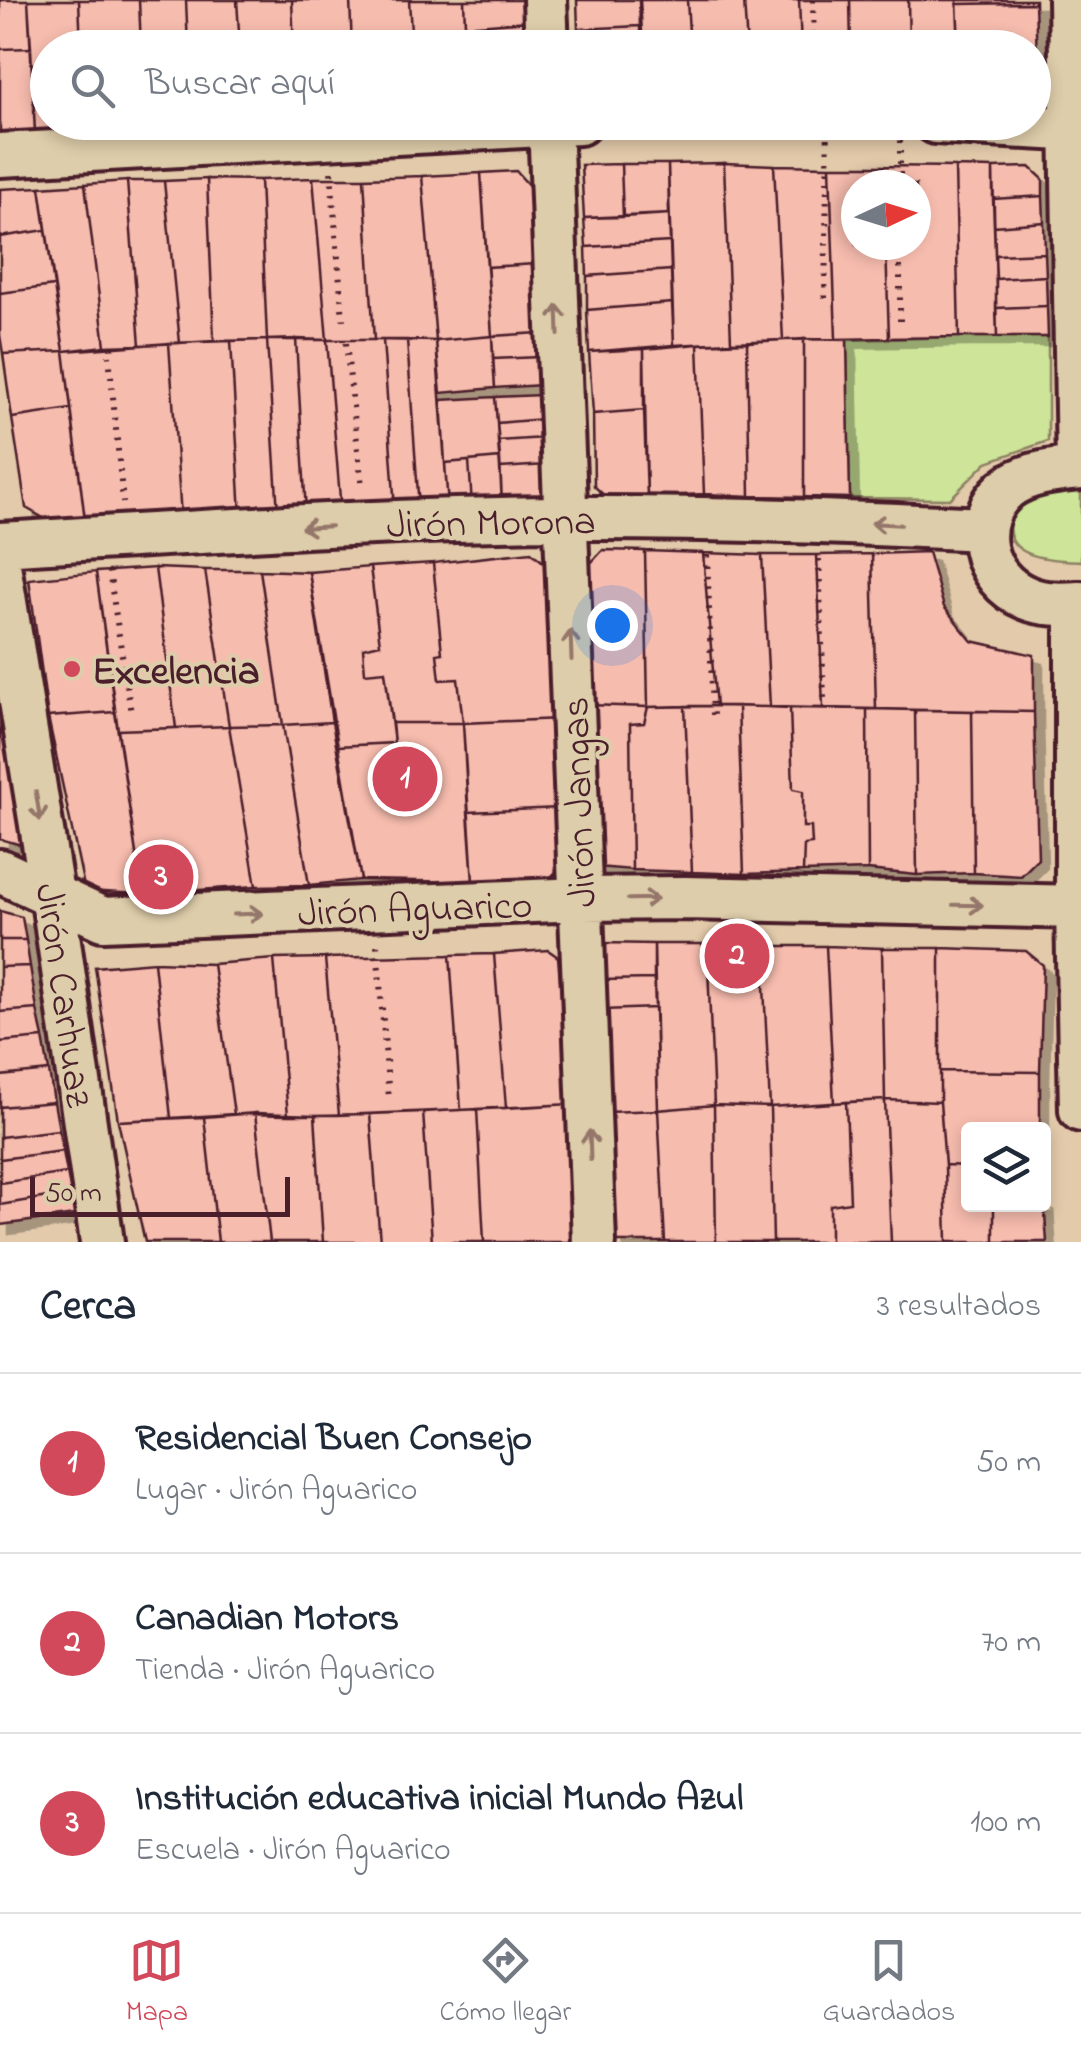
<!DOCTYPE html>
<html lang="es">
<head>
<meta charset="utf-8">
<style>
	:root { --surface:#fff; --page:#f6f6f7; --text:#1f2937; --muted:#747a83; --line:#e0e1e3; --accent:#d1495b }
	body { margin:0; font-family:"Indie Flower",sans-serif; background:var(--page); color:var(--text) }
	.controls { position:absolute; right:30px; bottom:30px; display:grid; overflow:hidden; border-radius:10px; box-shadow:0 5px 15px #0003 }
	.controls button { width:90px; height:90px; display:grid; place-items:center; padding:0; border:0; border-bottom:2px solid var(--line); background:var(--surface); color:var(--text); font:50px sans-serif }
	.compass { position:absolute; left:841px; top:170px; width:90px; height:90px; border-radius:50%; background:var(--surface); box-shadow:0 5px 15px #0003; rotate:86deg }
	.scale { position:absolute; left:30px; bottom:25px; width:260px; box-sizing:border-box; padding-left:10px; border:5px solid #4a1f2b; border-top:0; font-size:28px; line-height:35px; white-space:nowrap; color:#4a1f2b; -webkit-text-stroke:8px #decdaa; paint-order:stroke }
	.you { position:absolute; left:612px; top:625px; width:35px; height:35px; margin:-25px; border:8px solid #fff; border-radius:50%; background:#1a73e8; box-shadow:0 0 0 15px #1a73e833 }
	.badge { display:grid; place-items:center; width:65px; height:65px; border-radius:50%; background:var(--accent); color:#fff; font-size:32px; font-weight:700 }
	.pin { position:absolute; translate:-50% -50%; border:5px solid #fff; box-shadow:0 2px 10px #0006 }
	.list { margin:0; padding:0; list-style:none }
	h2 { display:flex; justify-content:space-between; align-items:center; height:130px; margin:0; padding:0 40px; font-size:42px }
	h2 small { font-size:32px; font-weight:400; color:var(--muted) }
	.list li { display:grid; grid-template-columns:65px 1fr auto; gap:30px; align-items:center; box-sizing:border-box; height:180px; padding:0 40px; border-top:2px solid var(--line) }
	.list b { display:block; font-size:38px; white-space:nowrap }
	.list p { margin:0; font-size:32px; white-space:nowrap; color:var(--muted) }
	.list em { font-size:32px; font-style:normal; color:var(--muted) }
	.icon { flex:none; width:55px; height:55px; fill:none; stroke:currentColor; stroke-width:2; stroke-linecap:round; stroke-linejoin:round }
	.map { position:relative; flex:none; width:1081px; height:1242px; overflow:hidden }
	.search { position:absolute; background:var(--surface); box-shadow:0 5px 15px #0003; left:30px; right:30px; top:30px; height:110px; display:flex; align-items:center; gap:25px; box-sizing:border-box; padding:0 35px; border-radius:55px; color:var(--muted); font-size:38px }
	.sheet { height:670px; background:var(--surface) }
	nav { display:flex; justify-content:space-around; align-items:center; box-sizing:border-box; height:140px; border-top:2px solid var(--line); background:var(--surface); font-size:28px; color:var(--muted) }
	nav a { display:grid; justify-items:center; gap:5px }
	nav .on { color:var(--accent) }
	.map>svg:first-child { display:block }
	.green { fill:#cde499; stroke:#8c8262; stroke-width:2.5 }
	.building { fill:#f6bcae; stroke:#4a1f2b; stroke-width:2.5; filter:url(#shadow) }
	.lines { fill:none; stroke-linecap:round; stroke-linejoin:round }
	.minor-casing { stroke:#4a1f2b; stroke-width:50 }
	.path { stroke:#4a1f2b; stroke-width:6; stroke-dasharray:2.5 8; stroke-linecap:butt }
	.minor { stroke:#decdaa; stroke-width:42 }
	.oneway { stroke:#94766a }
	.poi-dot { fill:#d1495b; stroke:#decdaa; stroke-width:4 }
	.labels { text-anchor:middle; stroke-width:8; stroke-linejoin:round; paint-order:stroke }
	.street-label { font-size:40px; fill:#4a1f2b; stroke:#decdaa }
	.poi-label { font-size:40px; font-weight:bold; fill:#4a1f2b; stroke:#decdaa; text-anchor:start }
</style>
</head>
<body>
<div class="map">
<svg width="1081" height="1242" viewBox="0 0 1081 1242">
	<defs>
		<filter id="shadow"><feDropShadow dx="9" dy="9" stdDeviation="0" flood-color="#0004"/></filter>
	</defs>
	<rect width="100%" height="100%" fill="#e3caab"/>
	<filter id="ink" filterUnits="userSpaceOnUse"><feTurbulence type="fractalNoise" baseFrequency=".01" numOctaves="2"/><feDisplacementMap in="SourceGraphic" scale="20" xChannelSelector="R" yChannelSelector="G"/><feConvolveMatrix kernelMatrix="1 2 1 2 8 2 1 2 1" color-interpolation-filters="sRGB"/></filter>
	<g filter="url(#ink)">
		<path class="green" d="M959 337H1048V441L987 462 950 499 850 498 847 340Z
			M1081 489V561C1056 560 999 560 1011 518 1013 509 1025 499 1030 492Z"/>
		<path class="building" d="M0 0H28L31 48 0 49Z
			M28 0H79L81 48H48V122H85V128L35 132Z
			M79 0H139L141 48H81Z
			M139 0H186L188 48H141Z
			M186 0H237L240 48H188Z
			M237 0H292L294 48H240Z
			M292 0H350L352 48H294Z
			M350 0H409L412 48H352Z
			M409 0H464L466 48H412Z
			M464 0H527L528 21 465 26Z
			M577 0H639L640 26 578 29Z
			M640 0H687L690 48H643Z
			M687 0H744L747 48H690Z
			M744 0H799L801 48H747Z
			M799 0H850L851 48H801Z
			M850 0H908L909 48H851Z
			M908 0H957L959 48H909Z
			M957 0H1035V3L957 4Z
			M1035 3 1037 57H1034V48H959L957 4Z
			M528 21 530 48H466L465 26Z
			M640 26 641 48H579L578 29Z
			M31 48 35 132 0 135V49Z
			M1034 57H1037L1040 93 1034 97Z
			M85 122H145V125L85 128Z
			M724 163 731 342 674 345 668 164Z
			M724 163 774 165 783 340 731 342Z
			M621 164H668L669 214 623 217Z
			M621 164 623 217 584 218 581 165Z
			M774 165 830 166 836 339 783 340Z
			M830 166H883L884 185H856V245H886L889 338 836 339Z
			M883 166 955 167 959 337 889 338 886 245H916V185H884Z
			M955 167 993 168 997 337H959Z
			M1030 167 1043 179V196L993 199V168Z
			M516 171 530 187 535 264 487 267 481 173Z
			M481 173 492 336 436 341 422 176Z
			M422 176 436 341 374 340 364 178Z
			M313 178H364L374 340H327Z
			M313 178 327 340H267L260 180Z
			M207 179 214 341 180 343 164 181Z
			M207 179 260 180 267 340 214 341Z
			M127 181 140 345 105 346 85 184Z
			M127 181H164L180 343 140 345Z
			M85 184 105 346 64 351 40 187Z
			M40 187 46 230 0 237V189Z
			M1043 196 1044 222 994 226 993 199Z
			M669 214 670 242 586 247 584 218Z
			M1044 222 1045 253 995 255 994 226Z
			M46 230 54 286 0 293V237Z
			M670 242 671 270 587 276 586 247Z
			M1045 253 1046 276 996 279 995 255Z
			M535 264 539 333 492 336 487 267Z
			M671 270 672 303 587 310V276Z
			M1046 276 1047 306 996 308V279Z
			M54 286 64 351 3 354 0 335V293Z
			M672 303 674 345 589 352 587 310Z
			M1047 306 1048 337H997L996 308Z
			M539 333 540 357 493 359 492 336Z
			M492 336 495 388 441 393 436 341Z
			M296 339 306 513H278L267 340Z
			M296 339 327 340 341 511 306 513Z
			M804 339V497L750 496 747 342Z
			M804 339 847 340 850 498 804 497Z
			M267 340 278 513 241 515 231 341Z
			M327 340H383L395 509 341 511Z
			M383 340H407L419 508 395 509Z
			M407 340 436 341 448 506 419 508Z
			M231 341 241 515 181 517 169 343Z
			M747 342 750 496 704 494 698 344Z
			M169 343 181 517 85 520 64 351Z
			M698 344 704 494 647 497 644 349Z
			M644 349V410L593 414 589 352Z
			M64 351 71 409 12 418 3 354Z
			M540 357 542 385 495 388 493 359Z
			M541 395 543 419 497 423 495 397Z
			M495 397 500 458 445 463 441 400Z
			M71 409 85 520 54 524 26 508 12 418Z
			M644 410 647 497 609 500 594 486 593 414Z
			M543 419 544 438 498 441 497 423Z
			M544 438 546 465 500 468 498 441Z
			M500 458 502 504 472 505 469 461Z
			M469 461 472 505 448 506 445 463Z
			M546 465 549 491 540 501 502 504 500 468Z
			M603 550 645 551 648 707 588 705 590 564Z
			M645 551 703 553 716 706 648 707Z
			M531 552 548 566 560 719 463 723 458 679 440 680 437 654 442 653 433 563Z
			M928 552 944 607 972 641 1034 655V712L876 709 872 554Z
			M703 553 762 555 770 707 716 706Z
			M872 554 876 709 823 708 817 555Z
			M762 555H817L823 708 770 707Z
			M433 563 442 653 437 654 440 680 458 679 463 723H392L385 671 365 673 363 648 380 644 370 567Z
			M370 567 380 644 363 648 365 673 385 671 394 743 338 746 309 572Z
			M155 568 176 728 118 730 96 572Z
			M155 568 205 570 229 726 176 728Z
			M205 570H260L283 725 229 726Z
			M260 570 309 572 332 722 283 725Z
			M96 572 115 712 48 717 29 579Z
			M0 669 25 846 0 839Z
			M588 705 648 707 644 723 630 724 632 870 597 867Z
			M685 706H738L744 874 692 872Z
			M685 706 692 872 632 870 630 724 644 723 648 707Z
			M738 706 790 708 793 789 803 791V827H811L812 844 804 845 803 872 744 874Z
			M790 708 867 709 868 870 803 872 804 845 812 844 811 827H803V791L793 789Z
			M867 709 915 710 917 875 868 870Z
			M915 710 972 711 974 873 917 875Z
			M972 711 1034 712 1038 859 1021 876 974 873Z
			M115 712 142 894 85 891 48 717Z
			M560 719 559 808 468 812 463 723Z
			M332 722 361 880 309 885 283 725Z
			M392 723H463L473 882 361 880 338 746 394 743Z
			M283 725 309 885 256 886 229 726Z
			M229 726 256 886 142 894 118 730Z
			M559 808 558 870 546 882H473L468 812Z
			M0 911 22 917 26 940H0Z
			M0 940H26L30 966 0 967Z
			M601 943 654 944V979L601 980Z
			M654 944H707L714 1105 658 1110Z
			M707 944 762 946 770 1107 714 1105Z
			M762 946H826L834 1103 770 1107Z
			M826 946 882 948 885 1100 834 1103Z
			M882 948H940V1102L885 1100Z
			M940 948 1026 951 1043 965 1040 1072 940 1071Z
			M548 950 558 957 570 1104 506 1108 494 954Z
			M494 954 506 1108 461 1110 450 955Z
			M450 955 461 1110 339 1115 325 958Z
			M325 958 339 1115H288L274 959Z
			M274 959 288 1115 234 1114 213 964Z
			M154 962 171 1118 118 1121 95 967Z
			M154 962 213 964 234 1114 171 1118Z
			M30 966 37 1009 0 1012V967Z
			M654 979 655 1008 603 1010 601 980Z
			M655 1008 658 1110 608 1112 603 1010Z
			M37 1009 43 1038 0 1042V1012Z
			M43 1038 49 1071 0 1076V1042Z
			M49 1071 54 1102 0 1107V1076Z
			M940 1071 1040 1072V1130H968V1166L945 1165 940 1102Z
			M885 1100 940 1102 945 1165 947 1242H891Z
			M885 1100 891 1242H830V1205L850 1202 846 1102Z
			M54 1102 59 1130 0 1137V1107Z
			M846 1102 850 1202 830 1205V1242H773L770 1107Z
			M570 1104 575 1242H484L477 1109Z
			M714 1105 770 1107 773 1242H716Z
			M714 1105 716 1242H665L658 1110Z
			M477 1109 484 1242H432L423 1112Z
			M658 1110 665 1242H615L608 1112Z
			M423 1112 432 1242H380L370 1114Z
			M255 1113 315 1115 323 1242H270Z
			M255 1113 270 1242H218L204 1117Z
			M370 1114 380 1242H323L315 1115Z
			M204 1117 218 1242H145L118 1121Z
			M59 1130 63 1151 0 1159V1137Z
			M63 1151 67 1173 0 1183V1159Z
			M945 1165 968 1166V1204H994V1242H947Z
			M67 1173 71 1193 0 1205V1183Z
			M71 1193 75 1215 0 1225V1205Z
			M1044 1200 1047 1242H994V1204H1044Z"/>
		<g class="lines">
			<defs>
				<path id="minor" d="M545 0 547 48
					M1070 0 1078 468
					M550 122 594 1242
					M936 122 1081 130
					M0 155 579 123
					M1081 468C1057 470 1025 473 1006 489 969 522 981 579 1027 598 1043 605 1063 604 1081 603
					M0 544C189 533 378 519 567 518 706 517 845 522 983 529
					M0 571 52 893 102 1242
					M1077 603V907L1081 1110
					M0 871 103 919 581 899 685 898 1081 907"/>
			</defs>
			<use href="#minor" class="minor-casing"/>
			<path class="path" d="M813 0 814 48
				M331 172 343 320
				M900 185V136
				M825 298 828 122
				M900 321V245
				M346 343 362 486
				M109 355 123 503
				M707 555 713 715
				M819 559 824 698
				M109 571 131 713
				M377 945 389 1098"/>
			<use href="#minor" class="minor"/>
		</g>
		<defs><path id="oneway-shaft" d="M-6 0H5M1.5-3L5.5 0L1.5 3" fill="none" stroke-width="1.6" stroke-linecap="round" stroke-linejoin="round" transform="scale(2.5)"/></defs>
		<g class="oneway">
			<use href="#oneway-shaft" transform="translate(558 320) rotate(-92)"/>
			<use href="#oneway-shaft" transform="translate(886 524) rotate(-177)"/>
			<use href="#oneway-shaft" transform="translate(316 527) rotate(177)"/>
			<use href="#oneway-shaft" transform="translate(571 645) rotate(-92)"/>
			<use href="#oneway-shaft" transform="translate(38 806) rotate(81)"/>
			<use href="#oneway-shaft" transform="translate(643 899) rotate(-1)"/>
			<use href="#oneway-shaft" transform="translate(968 905) rotate(1)"/>
			<use href="#oneway-shaft" transform="translate(248 914) rotate(-2)"/>
			<use href="#oneway-shaft" transform="translate(590 1145) rotate(-92)"/>
		</g>
	</g>
	<circle class="poi-dot" cx="72" cy="669" r="10"/>
	<g class="labels">
		<g class="street-label">
			<text transform="translate(491 521) rotate(-1)" y="14">Jirón Morona</text>
			<text transform="translate(577 802) rotate(-92)" y="14">Jirón Jangas</text>
			<text transform="translate(415 907) rotate(-2)" y="14">Jirón Aguarico</text>
			<text transform="translate(66 995) rotate(82)" y="14">Jirón Carhuaz</text>
		</g>
		<g class="poi-label">
			<text x="92" y="683">Excelencia</text>
		</g>
	</g>
</svg>
<div class="controls">
<button><svg class="icon" aria-label="layers" viewBox="0 0 24 24"><path d="M12 4l9 5-9 5-9-5zM3 14l9 5 9-5"/></svg></button>
</div>
<svg class="compass" viewBox="-18 -18 36 36"><path d="M0-13l5 13h-10z" fill="#e53935"/><path d="M0 13l5-13h-10z" fill="#747a83"/></svg>
<div class="scale">50 m</div>
<div class="you"></div>
<div class="pin badge" style="left:405px;top:779px">1</div>
<div class="pin badge" style="left:737px;top:956px">2</div>
<div class="pin badge" style="left:161px;top:877px">3</div>
<div class="search"><svg class="icon" aria-label="search" viewBox="0 0 24 24"><circle cx="10" cy="10" r="6"/><path d="M15 15l6 6"/></svg>Buscar aquí</div>
</div>
<section class="sheet">
<h2>Cerca<small>3 resultados</small></h2>
<ul class="list">
<li><span class="badge">1</span><div><b>Residencial Buen Consejo</b><p>Lugar · Jirón Aguarico</p></div><em>50 m</em></li>
<li><span class="badge">2</span><div><b>Canadian Motors</b><p>Tienda · Jirón Aguarico</p></div><em>70 m</em></li>
<li><span class="badge">3</span><div><b>Institución educativa inicial Mundo Azul</b><p>Escuela · Jirón Aguarico</p></div><em>100 m</em></li>
</ul>
</section>
<nav>
<a class="on"><svg class="icon" aria-label="map" viewBox="0 0 24 24"><path d="M3 6l6-2 6 2 6-2v14l-6 2-6-2-6 2zM9 4v14M15 6v14"/></svg>Mapa</a>
<a><svg class="icon" aria-label="directions" viewBox="0 0 24 24"><path d="M12 3l9 9-9 9-9-9zM9 14v-3h6M13 9l2 2-2 2"/></svg>Cómo llegar</a>
<a><svg class="icon" aria-label="saved" viewBox="0 0 24 24"><path d="M7 4h10v16l-5-4-5 4z"/></svg>Guardados</a>
</nav>
</body>
</html>
